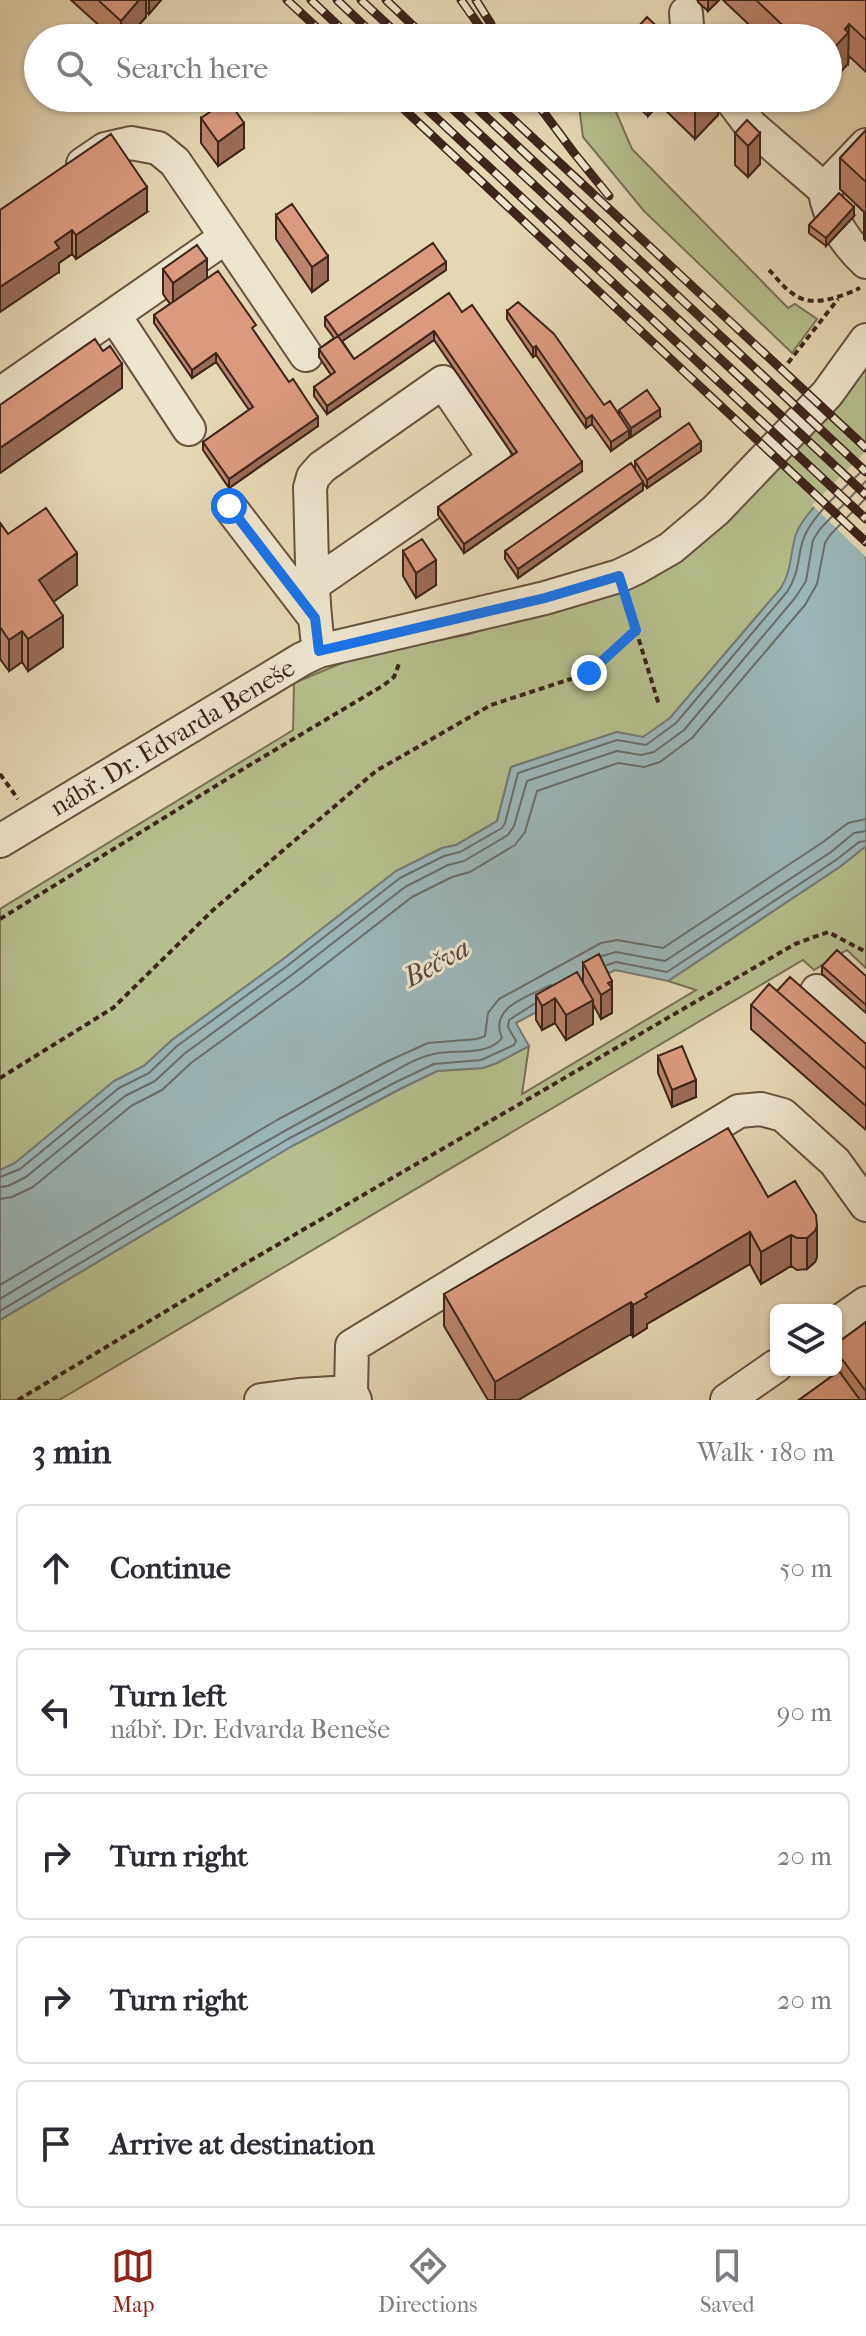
<!DOCTYPE html>
<html lang="en">
<head>
<meta charset="utf-8">
<style>
	:root { --surface:#fff; --page:#f7f7f7; --text:#2b2b33; --muted:#7c7c81; --line:#e1e1e2; --accent:#8f2418 }
	body { margin:0; font-family:"IM FELL French Canon",serif; background:var(--page); color:var(--text) }
	.controls { position:absolute; right:24px; bottom:24px; display:grid; overflow:hidden; border-radius:12px; box-shadow:0 2px 6px #0004 }
	.controls button { width:72px; height:72px; display:grid; place-items:center; padding:0; border:0; border-bottom:2px solid var(--line); background:var(--surface); color:var(--text); font:40px sans-serif }
	.stop { position:absolute; width:24px; height:24px; margin:-18px; border:6px solid #1a73e8; border-radius:50%; background:#fff }
	.stop.end { background:#1a73e8; border-color:#fff; box-shadow:0 2px 8px #0008 }
	.list { margin:0; padding:0; list-style:none }
	h2 { display:flex; justify-content:space-between; align-items:center; height:104px; margin:0; padding:0 32px; font-size:34px }
	h2 small { font-size:26px; font-weight:400; color:var(--muted) }
	.list li { display:grid; grid-template-columns:52px 1fr auto; gap:24px; align-items:center; box-sizing:border-box; height:128px; margin:0 16px 16px; padding:0 16px; border:2px solid var(--line); border-radius:12px }
	.list b { display:block; font-size:30px; white-space:nowrap }
	.list p { margin:0; font-size:26px; white-space:nowrap; color:var(--muted) }
	.list em { font-size:26px; font-style:normal; color:var(--muted) }
	.icon { flex:none; width:44px; height:44px; fill:none; stroke:currentColor; stroke-width:2; stroke-linecap:round; stroke-linejoin:round }
	.map { position:relative; flex:none; width:866px; height:1400px; overflow:hidden }
	.search { position:absolute; background:var(--surface); box-shadow:0 2px 6px #0004; left:24px; right:24px; top:24px; height:88px; display:flex; align-items:center; gap:20px; box-sizing:border-box; padding:0 28px; border-radius:44px; color:var(--muted); font-size:30px }
	.sheet { height:824px; background:var(--surface) }
	nav { display:flex; justify-content:space-around; align-items:center; box-sizing:border-box; height:112px; border-top:2px solid var(--line); background:var(--surface); font-size:22px; color:var(--muted) }
	nav a { display:grid; justify-items:center; gap:4px }
	nav .on { color:var(--accent) }
	.map>svg:first-child { display:block }
	.green { fill:#b5be8c; stroke:#797254; stroke-width:2 }
	.water { fill:#9cb6b9; stroke:#767c7a; stroke-width:2 }
	.pier { fill:#e4d7b3 }
	.lines { fill:none; stroke-linecap:round; stroke-linejoin:round }
	.shore { stroke:#6c6e6a; stroke-width:2 }
	.minor-casing { stroke:#675241; stroke-width:36 }
	.path { stroke:#3d251b; stroke-width:4; stroke-dasharray:6 4; stroke-linecap:butt }
	.minor { stroke:#ede5ce; stroke-width:32 }
	.rail-casing { stroke:#3d251b; stroke-width:9 }
	.rail { stroke:#ede5ce; stroke-width:6; stroke-dasharray:18; stroke-linecap:butt }
	.wall { fill:#bc846c; stroke:#3d251b; stroke-width:2 }
	.shaded-wall { fill:#996b58; stroke:#3d251b; stroke-width:2 }
	.building { fill:#db997d; stroke:#3d251b; stroke-width:2 }
	.route { stroke:#1a73e8; stroke-width:10 }
	.labels { text-anchor:middle; stroke-width:6; stroke-linejoin:round; paint-order:stroke }
	.street-label { font-size:26px; fill:#3d251b; stroke:#ede5ce }
	.water-label { font-size:28px; font-style:italic; fill:#554942; stroke:#ede5ce }
</style>
</head>
<body>
<div class="map">
<svg width="866" height="1400" viewBox="0 0 866 1400">
	<rect width="100%" height="100%" fill="#e4d7b3"/>
	<filter id="stains"><feTurbulence type="fractalNoise" baseFrequency=".0025" numOctaves="4"/><feColorMatrix values="0 0 0 0 .2 0 0 0 0 .09 0 0 0 0 .02 0 0 0 .5 -.17"/></filter>
	<radialGradient id="worn" r=".72"><stop offset=".6" stop-color="#630" stop-opacity="0"/><stop offset="1" stop-color="#630" stop-opacity=".3"/></radialGradient>
	<path class="green" d="M578 98H610L632 149 788 308 795 304 817 319 792 353 644 211 583 137Z
		M866 363V455L792 563 788 576 781 588 670 718 643 738 617 732 511 767 497 821 456 845 442 848 396 871 282 960 172 1040 144 1066 114 1081 15 1163 0 1170V909L293 730 294 683 361 655 466 635 608 592Z
		M866 846V968L847 950 814 970 803 960 59 1400H0V1320L292 1146 400 1089 437 1071 483 1068 497 1063 529 1046 522 1094 696 990 668 981 841 866Z"/>
	<path class="water" d="M866 455V846L841 866 668 981 615 970 516 1023 529 1046 497 1063 483 1068 437 1071 400 1089 292 1146 0 1320V1170L15 1163 114 1081 144 1066 172 1040 282 960 396 871 442 848 456 845 497 821 511 767 617 732 643 737 670 718 781 588C792 570 790 553 796 534 804 511 848 474 866 455Z"/>
	<path class="pier" d="M866 451V557L812 505Z"/>
	<g class="lines">
		<path class="shore" d="M602 956 616 952 665 961 831 852 854 833 866 831
			M607 965 616 962 667 972 836 860 859 842 866 841
			M0 1177 20 1169 119 1088 149 1073 177 1046 287 966 400 878 444 856 460 852 502 828 505 823 518 773 617 740 646 745 676 723 787 592C802 569 796 552 806 533 818 509 847 486 866 467
			M0 1187 8 1186 26 1177 125 1096 155 1081 184 1054 293 974 405 887 448 865 464 861 508 835 514 826 527 781 617 751 641 755 654 752 684 730 795 598 806 581 813 540 820 529 866 481
			M0 1199 12 1197 33 1187 131 1106 162 1090 191 1063 300 984 412 897 452 877 470 872 515 845 525 832 537 791 618 763 644 767 660 762 692 738 805 605 817 584 825 543 830 535 866 498
			M0 1285 277 1120 386 1062 428 1043 477 1039 485 1036 488 1013 499 999 601 943 617 940 663 948 823 842 848 823 866 819
			M0 1299C126 1222 253 1146 384 1077 399 1069 417 1057 434 1054 455 1049 487 1057 502 1038 488 1007 529 996 551 985
			M0 1311 288 1139 396 1082 434 1064 481 1060 514 1045 516 1041 508 1027 509 1020 534 1004"/>
		<defs>
			<path id="minor" d="M686 13 688 38
				M730 98 751 126 824 189 866 145
				M825 192C829 219 847 244 866 262
				M226 237 306 355
				M114 315 189 429
				M0 394 226 237 175 162 158 148 131 143 105 149 83 164
				M229 506 315 618
				M314 584 495 459 443 382 322 467 313 477 310 488C312 542 311 598 319 651
				M0 841 302 659 319 651 545 598 619 576 638 567 671 548 716 510 827 394 866 340
				M817 991 866 1034
				M836 1324 866 1303
				M261 1400 299 1395 351 1392
				M355 1400 351 1392 352 1346 739 1111 761 1109 783 1115 835 1162 866 1205
				M727 1400 776 1366"/>
		</defs>
		<use href="#minor" class="minor-casing"/>
		<path class="path" d="M769 270C776 277 783 287 792 293 811 309 840 297 860 288
			M788 363 838 299
			M627 601 659 705
			M0 774 18 799
			M0 919 248 766 384 685 394 677 400 661
			M0 1078 113 1008 212 911 376 771 491 705 589 673 636 630
			M18 1400 246 1263 795 944 828 932 866 952"/>
		<use href="#minor" class="minor"/>
		<defs>
			<path id="rail" d="M287 0 328 38
				M311 0 351 38
				M337 0 377 38
				M361 0 402 38
				M386 0 426 38
				M461 0 488 38
				M476 0 491 24
				M392 98 866 542
				M415 98 866 519
				M441 98 866 495
				M466 98 866 472
				M490 98 866 448
				M533 98 574 153 609 196"/>
		</defs>
		<use href="#rail" class="rail-casing"/>
		<use href="#rail" class="rail"/>
	</g>
	<path class="wall" d="M71 0H161L149 14 146 12V17L127 38H113Z
		M698 0H719L708 11 698 2Z
		M723 0H866V72L849 56 848 64 828 38H763Z
		M628 98H718V115L695 139 659 104 648 116Z
		M201 118 244 148 218 166 201 143Z
		M866 130V241L864 239V212L840 189V158Z
		M735 133H760V164L748 177 735 165Z
		M0 210 147 212 76 259 72 254 59 263V272Z
		M276 215 328 280 312 292 276 239Z
		M854 216 826 246 809 233V225Z
		M163 269 207 278 256 334 318 426 229 488 203 450V442L249 410 216 362 192 378 154 323V315L170 304 163 294Z
		M446 270 342 341 354 359 462 312 582 471 464 553 438 515V507L513 455 434 340 327 414 314 396V387L331 375 319 357V349L334 338 325 326V317Z
		M507 311 604 405 619 414V410L660 417 631 437 629 434V438L611 451 592 424 586 428 536 355 533 357 507 319Z
		M701 451 647 488 643 483V490L518 578 505 559V551L635 469V461Z
		M0 523 8 534 77 585 53 601 63 647 28 671 22 662 9 671 0 659Z
		M403 551 436 585 416 598 403 576Z
		M583 963 612 1005V1013L601 1019 593 1004V1024L566 1040 555 1023 542 1030 536 1020V995L583 983Z
		M822 966 866 976V1013L822 974Z
		M777 991 866 1044V1130L751 1029V1005Z
		M658 1056 696 1097 672 1107 658 1073Z
		M795 1181 817 1257 815 1262 807 1269 797 1270 791 1266 761 1284 750 1264 647 1324V1328L633 1337 631 1334 518 1400H488L444 1326V1294L768 1197Z
		M866 1322V1400H799L835 1374 833 1370H836V1344Z"/>
	<path class="shaded-wall" d="M139 0H146V17L127 38H121V21Z
		M149 0H161L149 14Z
		M708 0H719L708 11Z
		M849 24 848 64 828 85V54Z
		M648 98H659V104L648 116Z
		M704 98H718V115L695 139V107Z
		M244 123V148L218 166V142Z
		M760 133V164L748 177V146Z
		M147 187V212L76 259V235Z
		M854 207V216L826 246V238Z
		M72 230V254L59 263V272L0 312V287L55 242Z
		M328 256V280L312 292V267Z
		M207 259V284L173 308V283Z
		M446 262V270L338 344V336Z
		M434 331V340L327 414V406Z
		M536 346V355L533 357V348Z
		M216 353V362L192 378V370Z
		M122 364V388L0 473V448Z
		M660 409V417L631 437V428Z
		M592 415V424L586 428V419Z
		M318 417V426L229 488V479Z
		M629 430V438L611 451V442Z
		M701 442V451L647 488V480Z
		M582 462V471L464 553V544Z
		M643 482V490L518 578V569Z
		M77 553V585L39 612V580Z
		M436 560V585L416 598V573Z
		M63 616V647L28 671V639Z
		M22 631V662L9 671V640Z
		M612 981V1013L601 1019V995L608 983Z
		M555 998V1023L542 1030V1006Z
		M593 1000V1024L566 1040V1015Z
		M696 1080V1097L672 1107V1090Z
		M817 1226V1257L815 1262 807 1269V1238Z
		M750 1232V1264L647 1324V1328L633 1337V1305L645 1294Z
		M791 1235V1266L761 1284V1252Z
		M631 1302V1334L518 1400H495V1382Z"/>
	<path class="building" d="M98 0H139L121 21Z
		M756 0H866V40L849 24 845 29 848 33 828 54V38H796Z
		M647 17 669 38H628Z
		M686 98H704L695 107Z
		M228 100 244 123 218 142 201 118Z
		M747 120 760 133 748 146 735 133Z
		M866 130V182L840 158Z
		M111 134 147 187 76 235 72 230 55 242 59 248 0 287V210Z
		M839 193 854 207 826 238 809 225Z
		M292 204 328 256 312 267 276 215Z
		M433 243 446 262 338 336 354 359 449 293 462 312 472 305 582 462 464 544 438 507 517 452 434 331 327 406 314 387 335 372 319 349 338 336 325 317Z
		M197 245 207 259 173 283 163 269Z
		M218 271 256 325 252 328 289 382 293 379 318 417 229 479 203 442 253 407 216 353 192 370 154 315Z
		M518 302 554 334 604 405 610 401 629 430 611 442 592 415 586 419 536 346 533 348 507 311Z
		M95 339 103 351 110 346 122 364 0 448V405Z
		M647 390 660 409 631 428 619 410Z
		M689 423 701 442 647 480 635 461Z
		M631 463 643 482 518 569 505 551Z
		M46 508 77 553 39 580 63 616 28 639 22 631 9 640 0 627V523L8 534Z
		M422 539 436 560 416 573 403 551Z
		M837 950 866 976V1005L822 966Z
		M599 954 612 981 608 983 612 988 601 995 583 963Z
		M577 972 593 1000 566 1015 555 998 542 1006 536 995Z
		M790 977 866 1044V1069L777 991Z
		M769 984 866 1069V1106L751 1005Z
		M682 1046 696 1080 672 1090 658 1056Z
		M728 1128 768 1197 795 1181 816 1215 817 1226 815 1231 807 1238H797L791 1235 761 1252 750 1232 645 1294 647 1297 633 1305 631 1302 495 1382 444 1294Z
		M866 1322V1389L865 1390 836 1351V1344Z
		M839 1371 860 1400H799Z"/>
	<g class="lines">
		<path class="route" d="M229 506 315 618 319 651 545 598 619 576 636 630 589 673"/>
	</g>
	<g class="labels">
		<g class="street-label">
			<text transform="translate(172 737) rotate(-31)" y="9">nábř. Dr. Edvarda Beneše</text>
		</g>
		<g class="water-label">
			<text transform="translate(436 962) rotate(-29)" y="10">Bečva</text>
		</g>
	</g>
	<rect width="100%" height="100%" filter="url(#stains)"/>
	<rect width="100%" height="100%" fill="url(#worn)"/>
</svg>
<div class="controls">
<button><svg class="icon" aria-label="layers" viewBox="0 0 24 24"><path d="M12 4l9 5-9 5-9-5zM3 14l9 5 9-5"/></svg></button>
</div>
<div class="stop" style="left:229px;top:506px"></div>
<div class="stop end" style="left:589px;top:673px"></div>
<div class="search"><svg class="icon" aria-label="search" viewBox="0 0 24 24"><circle cx="10" cy="10" r="6"/><path d="M15 15l6 6"/></svg>Search here</div>
</div>
<section class="sheet">
<h2>3 min<small>Walk · 180 m</small></h2>
<ul class="list">
<li><svg class="icon" aria-label="ahead" viewBox="0 0 24 24"><path d="M12 20V5M6 11l6-6 6 6"/></svg><div><b>Continue</b></div><em>50 m</em></li>
<li><svg class="icon" aria-label="left" viewBox="0 0 24 24"><path d="M17 20v-9H6M10 6l-5 5 5 5"/></svg><div><b>Turn left</b><p>nábř. Dr. Edvarda Beneše</p></div><em>90 m</em></li>
<li><svg class="icon" aria-label="right" viewBox="0 0 24 24"><path d="M7 20v-9h11M14 6l5 5-5 5"/></svg><div><b>Turn right</b></div><em>20 m</em></li>
<li><svg class="icon" aria-label="right" viewBox="0 0 24 24"><path d="M7 20v-9h11M14 6l5 5-5 5"/></svg><div><b>Turn right</b></div><em>20 m</em></li>
<li><svg class="icon" aria-label="arrive" viewBox="0 0 24 24"><path d="M6 21V4h12l-3 4 3 4H6"/></svg><div><b>Arrive at destination</b></div></li>
</ul>
</section>
<nav>
<a class="on"><svg class="icon" aria-label="map" viewBox="0 0 24 24"><path d="M3 6l6-2 6 2 6-2v14l-6 2-6-2-6 2zM9 4v14M15 6v14"/></svg>Map</a>
<a><svg class="icon" aria-label="directions" viewBox="0 0 24 24"><path d="M12 3l9 9-9 9-9-9zM9 14v-3h6M13 9l2 2-2 2"/></svg>Directions</a>
<a><svg class="icon" aria-label="saved" viewBox="0 0 24 24"><path d="M7 4h10v16l-5-4-5 4z"/></svg>Saved</a>
</nav>
</body>
</html>
